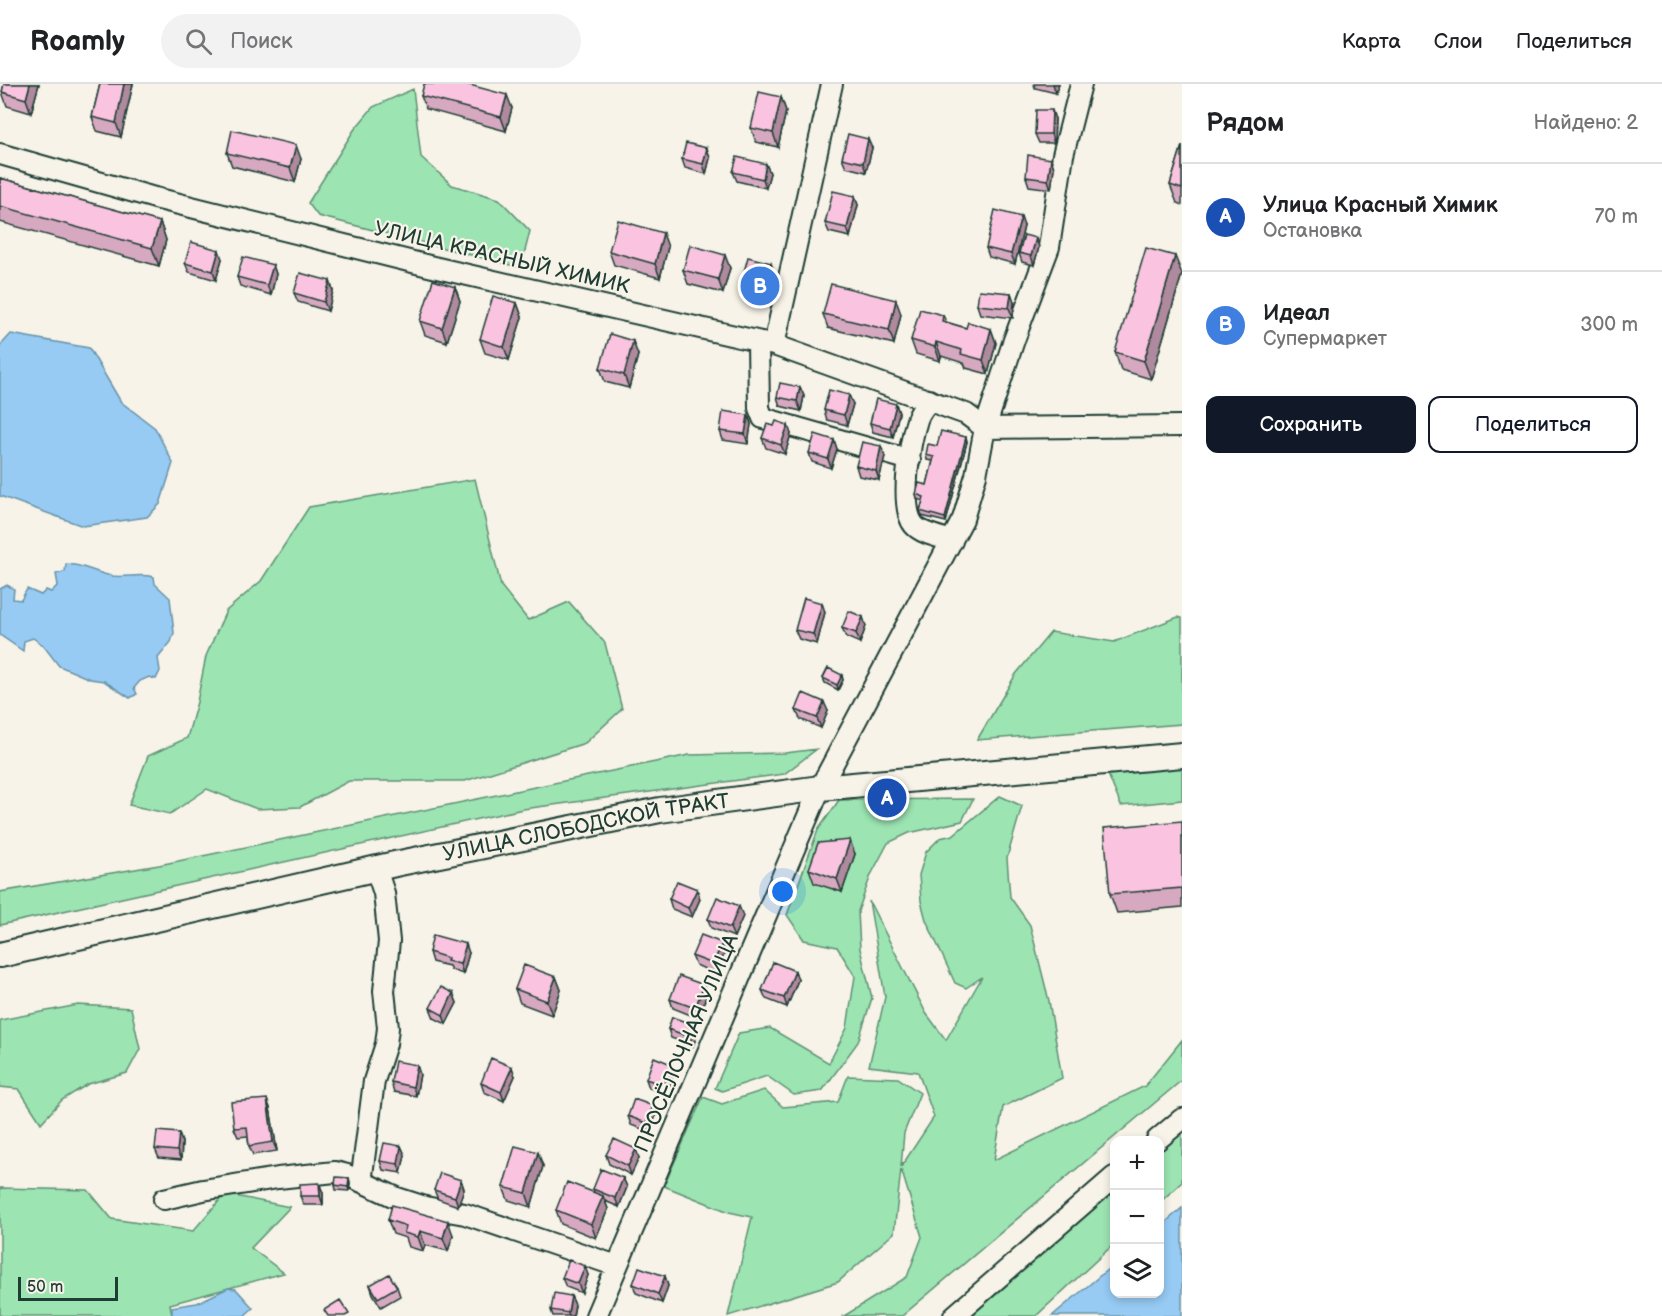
<!DOCTYPE html>
<html lang="ru">
<head>
<meta charset="utf-8">
<style>
	:root { --surface:#fff; --page:#f2f2f2; --text:#202124; --muted:#757577; --line:#e0e0e0; --accent:#111827 }
	body { margin:0; font-family:"Balsamiq Sans",sans-serif; background:var(--page); color:var(--text) }
	.controls { position:absolute; right:18px; bottom:18px; display:grid; overflow:hidden; border-radius:12px; box-shadow:0 3px 9px #0003 }
	.controls button { width:54px; height:54px; display:grid; place-items:center; padding:0; border:0; border-bottom:2px solid var(--line); background:var(--surface); color:var(--text); font:30px sans-serif }
	.scale { position:absolute; left:18px; bottom:15px; width:100px; box-sizing:border-box; padding-left:6px; border:3px solid #1f3d34; border-top:0; font-size:16px; line-height:21px; white-space:nowrap; color:#1f3d34; -webkit-text-stroke:4px #f7f3e8; paint-order:stroke }
	.you { position:absolute; left:783px; top:808px; width:21px; height:21px; margin:-15px; border:4px solid #fff; border-radius:50%; background:#1a73e8; box-shadow:0 0 0 9px #1a73e833 }
	.badge { display:grid; place-items:center; width:39px; height:39px; border-radius:50%; background:var(--accent); color:#fff; font-size:20px; font-weight:700 }
	.pin { position:absolute; translate:-50% -50%; border:3px solid #fff; box-shadow:0 2px 6px #0006 }
	.list { margin:0; padding:0; list-style:none }
	h2 { display:flex; justify-content:space-between; align-items:center; height:78px; margin:0; padding:0 24px; font-size:26px }
	h2 small { font-size:20px; font-weight:400; color:var(--muted) }
	.list li { display:grid; grid-template-columns:39px 1fr auto; gap:18px; align-items:center; box-sizing:border-box; height:108px; padding:0 24px; border-top:2px solid var(--line) }
	.list b { display:block; font-size:22px; white-space:nowrap }
	.list p { margin:0; font-size:20px; white-space:nowrap; color:var(--muted) }
	.list em { font-size:20px; font-style:normal; color:var(--muted) }
	.actions { display:flex; gap:12px; padding:18px 24px }
	.actions a { flex:1; padding:14px 0; border:2px solid var(--accent); border-radius:12px; text-align:center; font-size:21px; color:var(--accent) }
	.actions .main { background:var(--accent); color:#fff }
	.icon { flex:none; width:33px; height:33px; fill:none; stroke:currentColor; stroke-width:2; stroke-linecap:round; stroke-linejoin:round }
	.map { position:relative; flex:none; width:1182px; height:1232px; overflow:hidden }
	header { display:flex; align-items:center; gap:36px; box-sizing:border-box; height:84px; padding:0 30px; background:var(--surface); border-bottom:2px solid var(--line) }
	header strong { font-size:28px }
	nav { display:flex; gap:33px; margin-inline-start:auto; font-size:21px }
	.search { width:420px; height:54px; background:var(--page); display:flex; align-items:center; gap:15px; box-sizing:border-box; padding:0 21px; border-radius:33px; color:var(--muted); font-size:22px }
	main { display:flex }
	aside { flex:1; background:var(--surface) }
	.map>svg:first-child { display:block }
	.green { fill:#9ce4b2; stroke:#5e9073; stroke-width:1.5 }
	.water { fill:#97cbf4; stroke:#6792a7; stroke-width:1.5 }
	.lines { fill:none; stroke-linecap:round; stroke-linejoin:round }
	.minor-casing { stroke:#1f3d34; stroke-width:24 }
	.major-casing { stroke:#1f3d34; stroke-width:28 }
	.minor { stroke:#f7f3e8; stroke-width:20 }
	.major { stroke:#f7f3e8; stroke-width:24 }
	.wall { fill:#d7a9c1; stroke:#1f3d34; stroke-width:1.5 }
	.shaded-wall { fill:#af899d; stroke:#1f3d34; stroke-width:1.5 }
	.building { fill:#fac4e0; stroke:#1f3d34; stroke-width:1.5 }
	.labels { text-anchor:middle; stroke-width:4.5; stroke-linejoin:round; paint-order:stroke }
	.street-label { font-size:21px; fill:#1f3d34; stroke:#f7f3e8 }
</style>
</head>
<body>
<header>
<strong>Roamly</strong>
<div class="search"><svg class="icon" aria-label="search" viewBox="0 0 24 24"><circle cx="10" cy="10" r="6"/><path d="M15 15l6 6"/></svg>Поиск</div>
<nav><a>Карта</a><a>Слои</a><a>Поделиться</a></nav>
</header>
<main>
<div class="map">
<svg width="1182" height="1232" viewBox="0 0 1182 1232">
	<rect width="100%" height="100%" fill="#f7f3e8"/>
	<filter id="ink" filterUnits="userSpaceOnUse"><feTurbulence type="fractalNoise" baseFrequency=".0167" numOctaves="2"/><feDisplacementMap in="SourceGraphic" scale="12" xChannelSelector="R" yChannelSelector="G"/><feConvolveMatrix kernelMatrix="1 2 1 2 8 2 1 2 1" color-interpolation-filters="sRGB"/></filter>
	<g filter="url(#ink)">
		<path class="green" d="M413 5 421 73 452 101 499 115 530 147 523 175 518 183 318 132 308 119 354 46 373 23Z
			M475 395 501 502 528 536 569 518 605 559 622 625 585 659 465 697H349L300 723 257 725 207 705 170 730 129 721 148 672 187 654 197 618 206 572 226 527 261 497 309 423Z
			M1178 533 1182 534V640L977 656 1016 590 1051 548 1114 558Z
			M817 665 784 690 523 725 0 841V808L159 781 689 671 785 669Z
			M1182 681V716L1121 722 1107 688Z
			M1000 712 1022 722 1007 774 1010 813 1030 841 1049 917 1062 994 1003 1023 994 1076 1145 1002 1182 956V996L902 1232H844L907 1193 922 1153 901 1085 894 1149 838 1198 728 1232 752 1133 729 1128 664 1102 703 1013 722 1020 764 1006 783 1023 838 1018 848 992 898 994 920 1009 904 1049 901 1083 934 1033 918 988 869 982 885 913 869 817 926 929 946 956 982 893 966 904 955 899 926 836 921 817 919 791 926 768 940 754 953 751Z
			M973 715 962 737 909 749 888 759 871 791 858 827 860 865 872 914 858 958 822 1007 794 1011 767 992 722 1007 715 1004 739 949 770 944 829 979 847 944 855 892 837 863 804 856 787 831 818 746 839 716Z
			M78 921 131 924 140 965 127 989 88 1000 62 1016 41 1039 19 1005 0 1003V936Z
			M1182 1049V1098L1160 1118V1068Z
			M0 1104 88 1106 112 1135 193 1147 225 1110 290 1123 251 1164 284 1189 170 1220 172 1232H0Z
			M1114 1107V1160L1036 1232H969Z"/>
		<path class="water" d="M11 250 89 264 121 318 155 344 173 379 160 420 147 433 83 442 0 412V262Z
			M66 480C81 480 96 489 112 492 126 494 140 489 154 493L155 500 170 514 174 549 171 558 158 574 160 587 156 595 149 593 140 597 134 604 137 610 130 614 104 597 90 595 59 582 43 561 33 554 24 557 23 567 0 551V505L7 501 14 505 13 515 21 516 27 505 41 511 46 506 51 508 58 501 56 490 65 488Z
			M1182 1124V1232H1052L1114 1180V1210H1160V1143Z
			M228 1204 236 1205 253 1224 244 1232H172V1223L197 1219Z"/>
		<g class="lines">
			<defs>
				<path id="minor" d="M0 70 155 114 433 183 774 261 966 330 985 344
					M758 258 759 324 763 334 910 376
					M774 261 832 0
					M929 316C925 322 919 329 917 336 910 357 899 424 914 441 922 450 940 453 952 457
					M985 344 1182 342
					M1157 1056 1182 1035
					M363 1098 362 1091 374 997 386 960 388 944 384 907 389 857 384 809 376 785
					M164 1115 203 1106 278 1094 335 1088 347 1091 397 1114 425 1123 465 1130 617 1182
					M596 1232 820 704 963 435 976 391 985 344 1014 256 1049 163 1063 71 1081 0
					M954 1232 1114 1093"/>
				<g id="major">
					<path id="s1" d="M0 871 395 780 660 726 820 704 1182 671"/>
				</g>
			</defs>
			<use href="#minor" class="minor-casing"/>
			<use href="#major" class="major-casing"/>
			<use href="#minor" class="minor"/>
			<use href="#major" class="major"/>
		</g>
		<path class="wall" d="M4 0H39L31 29 7 22 2 8Z
			M100 0H133L121 53 97 47 92 33Z
			M1034 0H1059L1056 9 1035 4Z
			M421 12 512 24 506 47 426 25Z
			M781 13 786 27 778 63 756 58 751 44Z
			M1055 35 1054 59H1039L1035 50Z
			M1182 62V121L1177 119 1170 101Z
			M872 64 866 88 846 83 842 74Z
			M227 69 301 75 295 98 232 82Z
			M710 74 706 90 685 84 682 75Z
			M1051 75 1054 84 1051 105 1029 102 1026 93Z
			M766 80 770 89 766 104 737 97 733 88Z
			M0 94 160 138 166 156 159 182 0 138Z
			M855 112 858 121 850 153 829 148 825 139Z
			M1024 142 1015 180 989 173 986 164Z
			M668 163 660 194 614 181 609 167Z
			M1039 163 1034 181 1022 178 1019 169Z
			M222 175 216 196 189 188 185 179Z
			M273 181 276 190 271 211 240 202 237 193Z
			M730 184 723 209 688 200 683 186Z
			M774 188 767 214 744 208 741 199Z
			M1182 190 1151 295 1121 286 1115 268Z
			M330 197 333 207 328 227 298 218 294 209Z
			M455 203 460 217 447 258 425 251 420 237Z
			M1011 209 1014 218 1013 234 980 230 977 221Z
			M517 219 522 233 509 276 485 269 480 255Z
			M823 230H901L894 260 828 244Z
			M943 231 946 238 966 244 991 245 996 259 988 290 966 284 964 279 941 272 940 277 916 270 911 256Z
			M638 271 629 304 605 298 600 284Z
			M800 303 804 312 801 327 780 322 777 313Z
			M853 320 847 341 827 336 824 326Z
			M896 320 899 329 893 353 873 348 870 339Z
			M748 331 751 340 748 360 723 356 720 347Z
			M791 350 785 370 766 364 762 354Z
			M966 353 967 358 946 438 922 432 920 427 923 417 917 415 916 410 927 401 933 377 927 376 926 371 937 362Z
			M834 356 837 365 831 384 812 378 809 369Z
			M885 372 879 396 859 392 856 382Z
			M825 528 817 560 799 555 795 546Z
			M866 542 860 559 846 553 842 544Z
			M823 594 843 596 838 606 825 599Z
			M796 626 828 627 821 644 800 635Z
			M1182 737V823L1117 829 1110 810Z
			M855 770 842 808 814 799 809 785Z
			M669 815H700L692 833 672 825Z
			M743 832 734 853 711 844 708 835Z
			M429 868 469 869 463 890 451 886 449 882 432 878Z
			M725 868 716 890 696 881 692 872Z
			M795 887 798 896 787 923 766 915 762 906Z
			M556 893 561 906 552 931 520 919 515 905Z
			M453 909 457 919 446 940 434 934 430 924Z
			M707 910 698 934 673 924 670 915Z
			M668 945 697 951 693 962 671 954Z
			M675 989 666 1010 649 1004 646 995Z
			M420 990 416 1012 394 1008 391 998Z
			M515 992 504 1017 484 1008 481 999Z
			M270 1024 277 1067 253 1071 249 1062 248 1052 238 1053 234 1044Z
			M656 1031 650 1048 631 1041 628 1032Z
			M182 1058 181 1076 159 1074 155 1065Z
			M401 1062 405 1071 401 1089 383 1086 380 1077Z
			M606 1071 639 1074 631 1091 609 1080Z
			M543 1082 531 1123 508 1116 503 1103Z
			M349 1094 350 1099 349 1107 336 1106 335 1101Z
			M623 1094 627 1103 619 1123 605 1117 608 1125 596 1154 561 1140 556 1126 594 1108 593 1105Z
			M461 1096 464 1105 458 1122 438 1115 434 1106Z
			M319 1099 323 1109V1121H304L300 1112Z
			M388 1136 453 1151 448 1167 425 1161 423 1167 409 1163 406 1154 393 1150Z
			M588 1191 582 1209 566 1203 562 1194Z
			M665 1192 668 1202 662 1219 636 1209 633 1200Z
			M370 1201 397 1203 400 1212 381 1223 373 1210Z
			M571 1212 575 1221 573 1232H553L551 1226Z"/>
		<path class="shaded-wall" d="M30 0H39L31 29 26 15Z
			M124 0H133L121 53 116 39Z
			M1053 0H1059L1056 9Z
			M507 11 512 24 506 47 501 33Z
			M781 13 786 27 778 63 773 49Z
			M1052 26 1055 35 1054 59 1051 50Z
			M868 55 872 64 866 88 863 79Z
			M296 61 301 75 295 98 290 84Z
			M707 64 710 74 706 90 703 80Z
			M1051 75 1054 84 1051 105 1048 96Z
			M766 80 770 89 766 104 763 95Z
			M855 112 858 121 850 153 847 144Z
			M1021 133 1024 142 1015 180 1011 170Z
			M160 138 166 156 159 182 152 164Z
			M663 149 668 163 660 194 655 180Z
			M1036 154 1039 163 1034 181 1031 172Z
			M219 166 222 175 216 196 213 187Z
			M725 171 730 184 723 209 718 195Z
			M1175 172 1182 190 1151 295 1144 277Z
			M771 179 774 188 767 214 764 205Z
			M273 181 276 190 271 211 267 201Z
			M330 197 333 207 328 227 324 218Z
			M455 203 460 217 447 258 442 244Z
			M1011 209 1014 218 1013 234 1009 224Z
			M896 216 901 230 894 260 889 246Z
			M517 219 522 233 509 276 504 263Z
			M991 245 996 259 988 290 983 276Z
			M633 257 638 271 629 304 624 291Z
			M936 258 941 272 940 277 935 263Z
			M800 303 804 312 801 327 797 317Z
			M849 311 853 320 847 341 844 331Z
			M896 320 899 329 893 353 890 344Z
			M748 331 751 340 748 360 745 350Z
			M788 341 791 350 785 370 781 361Z
			M966 353 967 358 946 438 945 434Z
			M834 356 837 365 831 384 828 375Z
			M881 362 885 372 879 396 876 387Z
			M822 519 825 528 817 560 813 550Z
			M863 533 866 542 860 559 856 549Z
			M842 591 843 596 838 606 837 601Z
			M824 618 828 627 821 644 817 634Z
			M850 756 855 770 842 808 837 795Z
			M697 805 700 815 692 833 688 824Z
			M739 822 743 832 734 853 730 844Z
			M722 859 725 868 716 890 713 880Z
			M466 860 469 869 463 890 460 880Z
			M795 887 798 896 787 923 784 914Z
			M556 893 561 906 552 931 547 917Z
			M704 901 707 910 698 934 695 924Z
			M453 909 457 919 446 940 443 931Z
			M694 941 697 951 693 962 690 953Z
			M671 980 675 989 666 1010 663 1001Z
			M417 981 420 990 416 1012 413 1003Z
			M512 983 515 992 504 1017 501 1008Z
			M267 1015 270 1024 277 1067 273 1058Z
			M653 1022 656 1031 650 1048 646 1039Z
			M179 1049 182 1058 181 1076 177 1067Z
			M401 1062 405 1071 401 1089 398 1080Z
			M636 1065 639 1074 631 1091 628 1082Z
			M538 1068 543 1082 531 1123 526 1109Z
			M349 1094 350 1099 349 1107 348 1103Z
			M623 1094 627 1103 619 1123 615 1114Z
			M461 1096 464 1105 458 1122 455 1113Z
			M319 1099 323 1109V1121L320 1112Z
			M603 1112 608 1125 596 1154 591 1140Z
			M448 1137 453 1151 448 1167 443 1154Z
			M420 1147 425 1161 423 1167 418 1153Z
			M585 1182 588 1191 582 1209 578 1200Z
			M665 1192 668 1202 662 1219 658 1210Z
			M571 1212 575 1221 573 1232H569L568 1229Z"/>
		<path class="building" d="M4 0H30L26 15 2 8Z
			M100 0H124L116 39 92 33Z
			M424 0H466L507 11 501 33 421 12Z
			M759 8 781 13 773 49 751 44Z
			M1036 26H1052L1051 50H1035Z
			M232 46 296 61 290 84 227 69Z
			M848 50 868 55 863 79 842 74Z
			M686 59 707 64 703 80 682 75Z
			M1182 62V105L1170 101Z
			M1028 71 1051 75 1048 96 1026 93Z
			M737 73 766 80 763 95 733 88Z
			M0 94 160 138 152 164 0 122Z
			M833 107 855 112 847 144 825 139Z
			M995 126 1021 133 1011 170 986 164Z
			M618 136 663 149 655 180 609 167Z
			M1024 151 1036 154 1031 172 1019 169Z
			M191 158 219 166 213 187 185 179Z
			M690 161 725 171 718 195 683 186Z
			M1146 164 1175 172 1144 277 1115 268Z
			M243 173 273 181 267 201 237 193Z
			M748 173 771 179 764 205 741 199Z
			M300 189 330 197 324 218 294 209Z
			M433 196 455 203 442 244 420 237Z
			M831 200 896 216 889 246 823 230Z
			M979 206 1011 209 1009 224 977 221Z
			M493 212 517 219 504 263 480 255Z
			M920 225 943 231 942 237 966 244 968 238 991 245 983 276 961 270 962 266 936 258 935 263 911 256Z
			M610 250 633 257 624 291 600 284Z
			M780 299 800 303 797 317 777 313Z
			M829 306 849 311 844 331 824 326Z
			M876 315 896 320 890 344 870 339Z
			M723 327 748 331 745 350 720 347Z
			M776 337 788 341 781 361 762 354 767 340 774 342Z
			M941 347 966 353 945 434 920 427 924 413 916 410 919 399 927 401 934 373 926 371 928 360 937 362Z
			M815 350 834 356 828 375 809 369Z
			M862 358 881 362 876 387 856 382Z
			M804 514 822 519 813 550 795 546Z
			M849 527 863 533 856 549 842 544Z
			M828 584 842 591 837 601 823 594Z
			M803 609 824 618 817 634 796 626Z
			M1182 737V804L1110 810 1104 744Z
			M850 756 837 795 809 785 818 759Z
			M677 797 697 805 688 824 669 815Z
			M717 813 739 822 730 844 708 835Z
			M433 851 466 860 460 880 447 877 448 874 429 868Z
			M701 851 722 859 713 880 692 872Z
			M773 878 795 887 784 914 762 906Z
			M524 881 556 893 547 917 515 905Z
			M679 892 704 901 695 924 670 915Z
			M441 903 453 909 443 931 430 924Z
			M672 933 694 941 690 953 668 945Z
			M654 973 671 980 663 1001 646 995Z
			M491 974 512 983 501 1008 481 999Z
			M395 977 417 981 413 1003 391 998Z
			M267 1015 273 1058 249 1062 247 1043 234 1044 231 1018Z
			M634 1015 653 1022 646 1039 628 1032Z
			M157 1047 179 1049 177 1067 155 1065Z
			M614 1055 636 1065 628 1082 606 1071Z
			M384 1059 401 1062 398 1080 380 1077Z
			M515 1062 538 1068 526 1109 503 1103Z
			M601 1085 623 1094 615 1114 593 1105Z
			M440 1089 461 1096 455 1113 434 1106Z
			M336 1093 349 1094 348 1103 335 1101Z
			M567 1098 603 1112 591 1140 556 1126Z
			M319 1099 320 1112H300V1100Z
			M392 1121 448 1137 443 1154 420 1147 418 1153 404 1149 406 1142 388 1136Z
			M569 1176 585 1182 578 1200 562 1194Z
			M639 1183 665 1192 658 1210 633 1200Z
			M389 1190 397 1203 378 1214 370 1201Z
			M554 1209 571 1212 568 1229 551 1226Z
			M340 1216 349 1230 345 1232H328L324 1226Z"/>
	</g>
	<g class="labels">
		<g class="street-label">
			<text transform="translate(502 173) rotate(13)" y="7">УЛИЦА КРАСНЫЙ ХИМИК</text>
			<text dy="7" stroke="none"><textPath href="#s1" startOffset="600">УЛИЦА СЛОБОДСКОЙ ТРАКТ</textPath></text>
			<text transform="translate(686 959) rotate(-67)" y="7">ПРОСЁЛОЧНАЯ УЛИЦА</text>
		</g>
	</g>
</svg>
<div class="controls">
<button>+</button>
<button>−</button>
<button><svg class="icon" aria-label="layers" viewBox="0 0 24 24"><path d="M12 4l9 5-9 5-9-5zM3 14l9 5 9-5"/></svg></button>
</div>
<div class="scale">50 m</div>
<div class="you"></div>
<div class="pin badge" style="left:887px;top:714px;background:#1a4fb4">A</div>
<div class="pin badge" style="left:760px;top:202px;background:#3f7fe0">B</div>
</div>
<aside>
<h2>Рядом<small>Найдено: 2</small></h2>
<ul class="list">
<li><span class="badge" style="background:#1a4fb4">A</span><div><b>Улица Красный Химик</b><p>Остановка</p></div><em>70 m</em></li>
<li><span class="badge" style="background:#3f7fe0">B</span><div><b>Идеал</b><p>Супермаркет</p></div><em>300 m</em></li>
</ul>
<div class="actions"><a class="main">Сохранить</a><a>Поделиться</a></div>
</aside>
</main>
</body>
</html>
